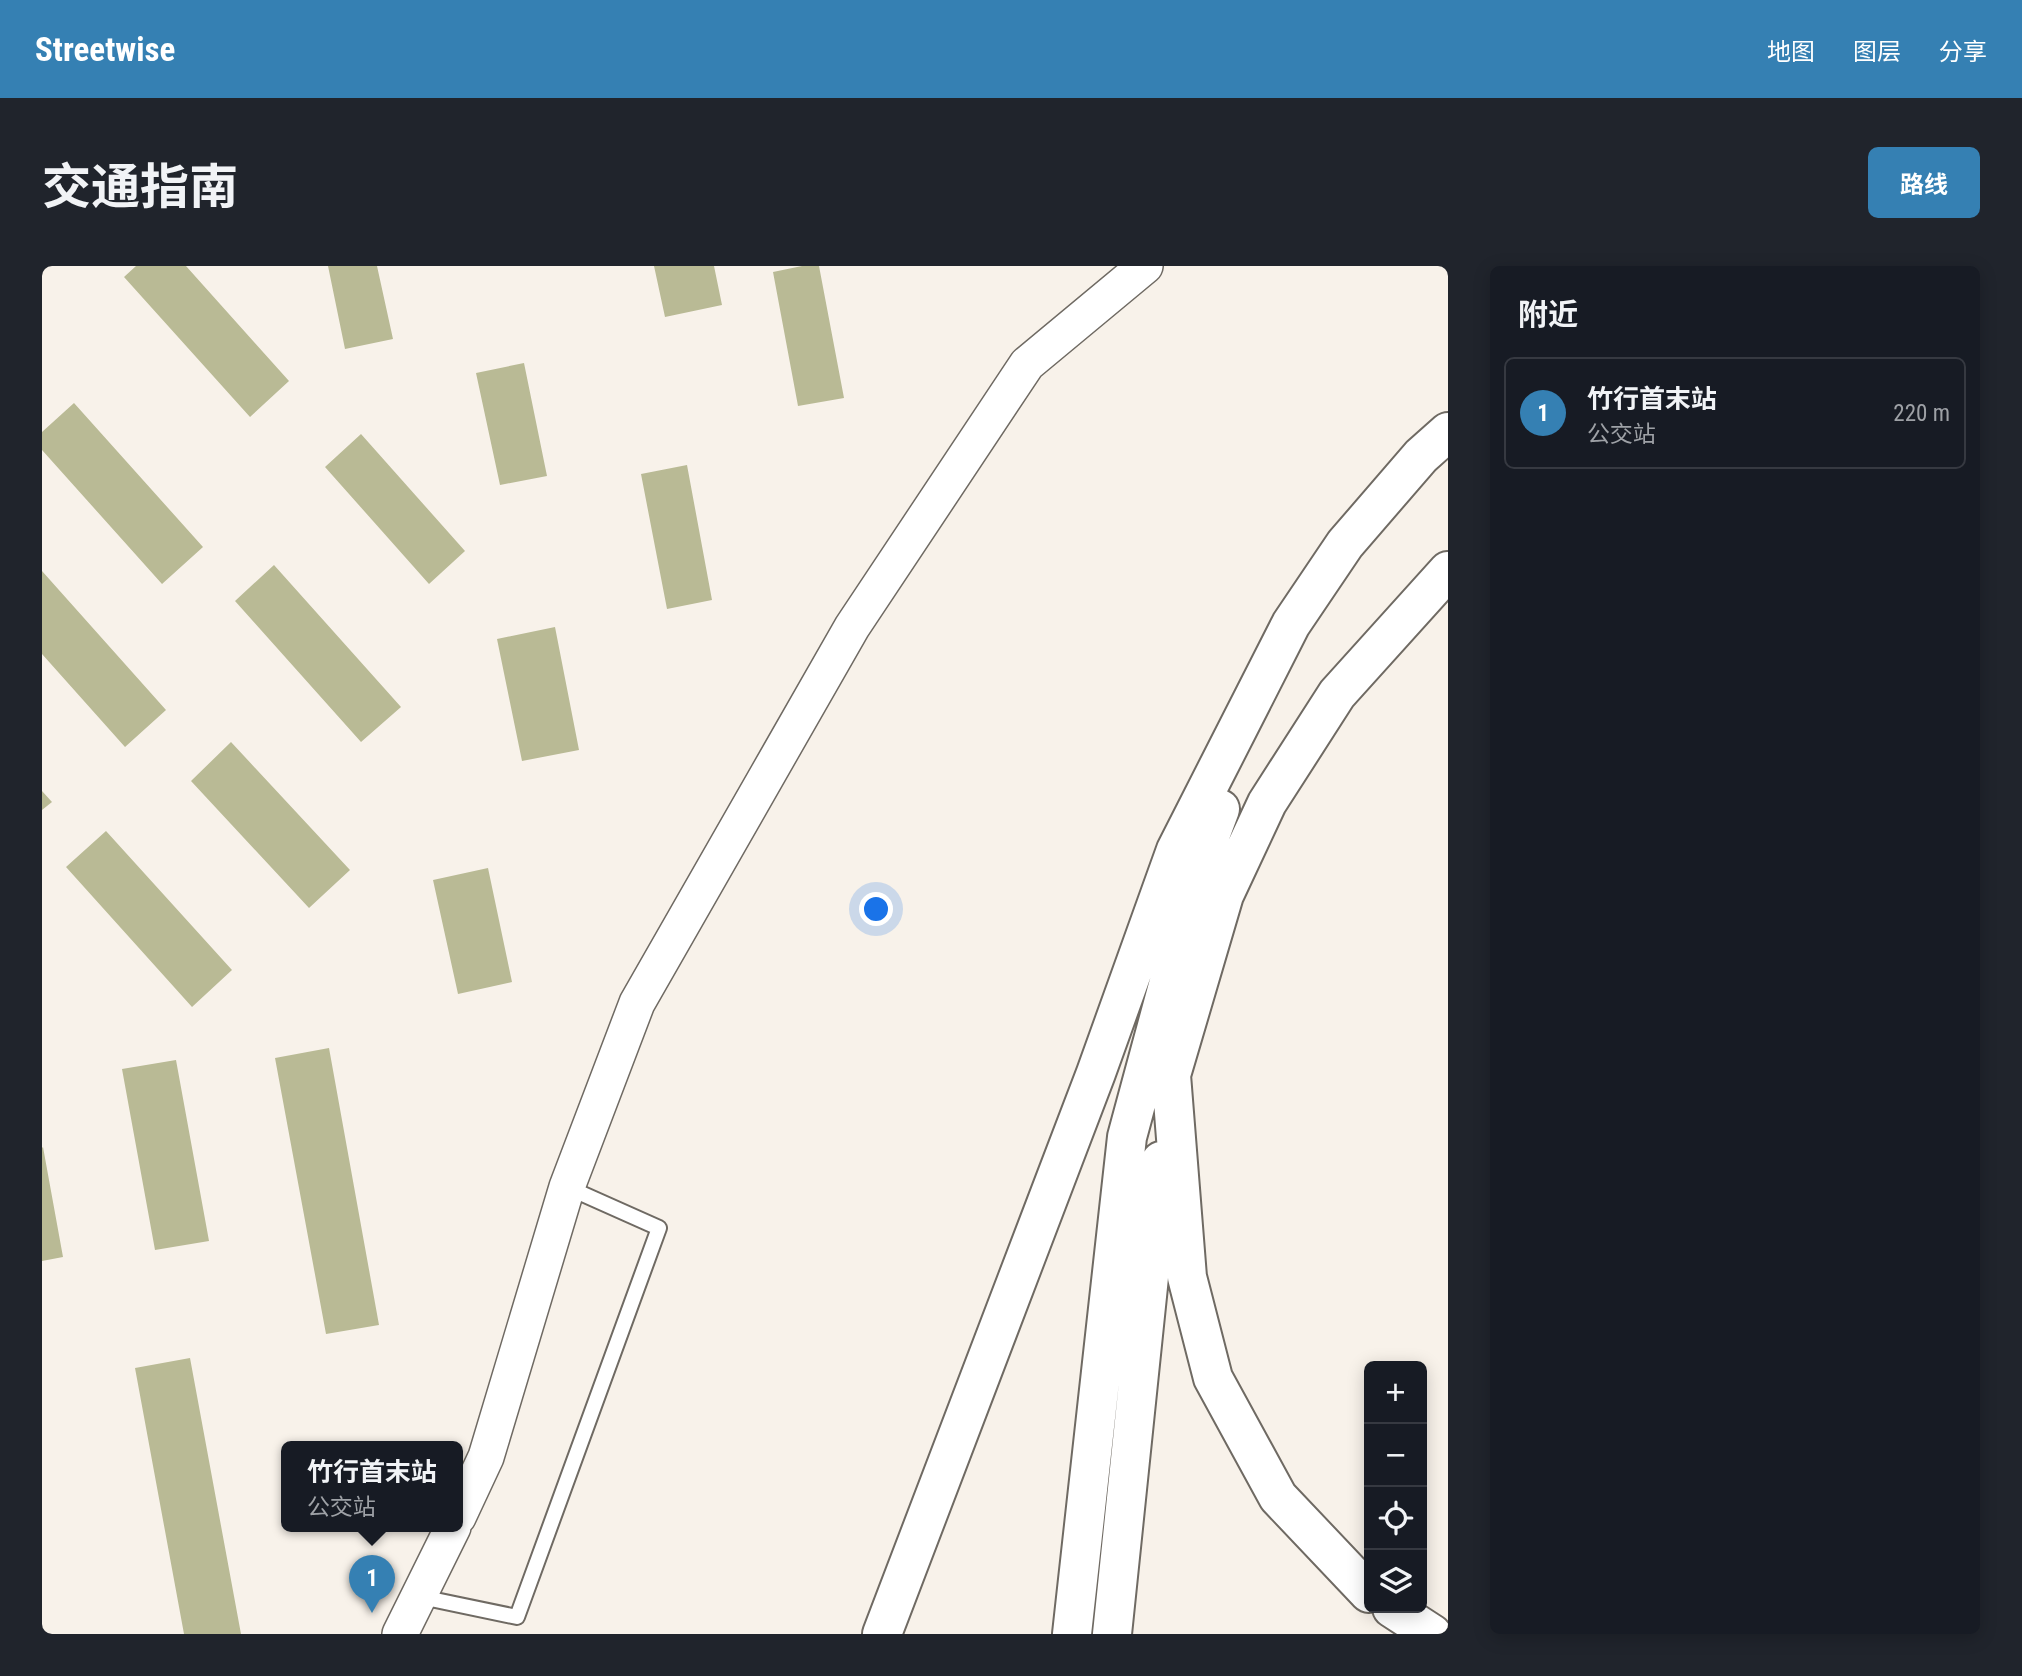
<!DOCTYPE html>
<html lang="zh">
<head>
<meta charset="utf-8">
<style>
	:root { --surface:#171b24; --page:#20242c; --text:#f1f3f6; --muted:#9ea1a6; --line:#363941; --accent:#3580b3 }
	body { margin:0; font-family:"Roboto Condensed","Noto Sans SC",sans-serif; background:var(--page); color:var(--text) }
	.controls { position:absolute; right:21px; bottom:21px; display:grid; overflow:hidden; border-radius:10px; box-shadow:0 4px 18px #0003 }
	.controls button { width:63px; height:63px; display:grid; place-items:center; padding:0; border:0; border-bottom:2px solid var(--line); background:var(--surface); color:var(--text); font:35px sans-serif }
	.you { position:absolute; left:835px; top:644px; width:24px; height:24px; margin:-18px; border:5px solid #fff; border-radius:50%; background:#1a73e8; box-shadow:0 0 0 10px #1a73e833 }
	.badge { display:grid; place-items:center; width:46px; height:46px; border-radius:50%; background:var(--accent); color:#fff; font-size:23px; font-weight:700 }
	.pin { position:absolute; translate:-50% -58px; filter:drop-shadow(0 2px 4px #0008) }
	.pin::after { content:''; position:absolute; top:37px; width:24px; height:21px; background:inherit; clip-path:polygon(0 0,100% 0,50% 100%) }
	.popup { position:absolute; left:239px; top:1175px; width:182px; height:91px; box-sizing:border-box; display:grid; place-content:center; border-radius:10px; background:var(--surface); filter:drop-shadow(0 2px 5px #0005); font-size:23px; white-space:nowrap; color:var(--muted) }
	.popup b { font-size:26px; color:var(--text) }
	.popup::after { content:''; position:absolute; left:50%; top:100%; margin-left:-14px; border:14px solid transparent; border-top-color:var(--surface) }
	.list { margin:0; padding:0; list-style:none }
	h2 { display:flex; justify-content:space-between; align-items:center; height:91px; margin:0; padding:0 28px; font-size:30px }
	h2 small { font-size:23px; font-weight:400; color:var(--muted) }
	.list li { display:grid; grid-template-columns:46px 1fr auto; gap:21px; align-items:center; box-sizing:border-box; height:112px; margin:0 14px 14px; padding:0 14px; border:2px solid var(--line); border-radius:10px }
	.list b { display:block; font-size:26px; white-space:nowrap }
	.list p { margin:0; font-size:23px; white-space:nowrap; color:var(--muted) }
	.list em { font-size:23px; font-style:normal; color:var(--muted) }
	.icon { flex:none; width:38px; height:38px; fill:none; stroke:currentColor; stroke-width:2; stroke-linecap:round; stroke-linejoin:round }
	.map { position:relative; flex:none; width:1406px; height:1368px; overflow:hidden; border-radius:10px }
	header { display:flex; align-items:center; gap:42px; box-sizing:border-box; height:98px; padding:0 35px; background:var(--accent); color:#fff }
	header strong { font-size:33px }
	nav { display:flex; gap:38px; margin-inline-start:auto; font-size:24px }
	.intro { display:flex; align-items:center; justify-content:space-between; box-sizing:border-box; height:168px; padding:0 42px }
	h1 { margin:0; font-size:49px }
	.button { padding:18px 32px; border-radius:10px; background:var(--accent); color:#fff; font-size:24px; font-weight:700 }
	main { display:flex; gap:42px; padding:0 42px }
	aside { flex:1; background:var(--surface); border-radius:10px; box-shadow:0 4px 18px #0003 }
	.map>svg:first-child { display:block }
	.building { fill:#b9ba95 }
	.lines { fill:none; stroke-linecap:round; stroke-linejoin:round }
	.service-casing { stroke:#6f6a63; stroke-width:18 }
	.tertiary-casing { stroke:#6f6a63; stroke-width:38 }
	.motorway-casing { stroke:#6f6a63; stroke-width:42 }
	.service { stroke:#fff; stroke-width:14 }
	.tertiary { stroke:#fff; stroke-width:35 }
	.motorway { stroke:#fff; stroke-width:38 }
</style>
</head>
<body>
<header>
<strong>Streetwise</strong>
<nav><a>地图</a><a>图层</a><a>分享</a></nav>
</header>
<div class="intro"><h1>交通指南</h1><a class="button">路线</a></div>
<main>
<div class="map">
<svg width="1406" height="1368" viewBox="0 0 1406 1368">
	<rect width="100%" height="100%" fill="#f8f2ea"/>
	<path class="building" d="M94 0H144L247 115 208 151 82 11Z
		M286 0H335L351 73 303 83Z
		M612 0H672L680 39 623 51Z
		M760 0H777L802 132 756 140 731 6Z
		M482 97 505 210 458 219 434 107Z
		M32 137 161 281 120 318 0 184V166Z
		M319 168 423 285 387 318 283 201Z
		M645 199 670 334 625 343 599 208Z
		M232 299 359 441 319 476 193 335Z
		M0 305 124 444 83 481 0 388Z
		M513 361 537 484 480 495 455 373Z
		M189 476 308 604 267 642 149 515Z
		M0 525 10 536 0 544Z
		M64 565 190 704 150 741 24 601Z
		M446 602 470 716 416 728 391 614Z
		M287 782 337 1059 284 1068 233 792Z
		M134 794 167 975 113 984 80 803Z
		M1 881 21 991 0 995V882Z
		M148 1092 199 1368H142L93 1102Z"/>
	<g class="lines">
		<defs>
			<path id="service" d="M379 1331 475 1351 617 962 525 921"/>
			<path id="tertiary" d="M416 1251 444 1191 525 921 595 737 810 361 985 98 1103 0
				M358 1368 411 1261"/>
			<path id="motorway" d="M1327 1327 1236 1231 1171 1112 1145 1011 1129 809 1182 629 1225 537 1295 428 1406 305
				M1350 1342 1390 1368
				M840 1368 1054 807 1134 584 1249 358 1303 278 1379 190 1406 166
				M1030 1368 1085 871 1162 586 1178 543
				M1070 1368 1119 895"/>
		</defs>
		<use href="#service" class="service-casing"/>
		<use href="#tertiary" class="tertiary-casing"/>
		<use href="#motorway" class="motorway-casing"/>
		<use href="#service" class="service"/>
		<use href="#tertiary" class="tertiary"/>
		<use href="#motorway" class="motorway"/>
	</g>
</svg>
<div class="controls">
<button>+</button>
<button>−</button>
<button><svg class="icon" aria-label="locate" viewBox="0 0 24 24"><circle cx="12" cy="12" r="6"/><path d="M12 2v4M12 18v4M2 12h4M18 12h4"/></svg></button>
<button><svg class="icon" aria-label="layers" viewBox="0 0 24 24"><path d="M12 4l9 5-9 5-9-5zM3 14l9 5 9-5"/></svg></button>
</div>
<div class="you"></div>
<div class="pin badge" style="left:330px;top:1347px">1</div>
<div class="popup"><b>竹行首末站</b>公交站</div>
</div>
<aside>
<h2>附近<small></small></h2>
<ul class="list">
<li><span class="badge">1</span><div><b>竹行首末站</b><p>公交站</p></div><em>220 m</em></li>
</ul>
</aside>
</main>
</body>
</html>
